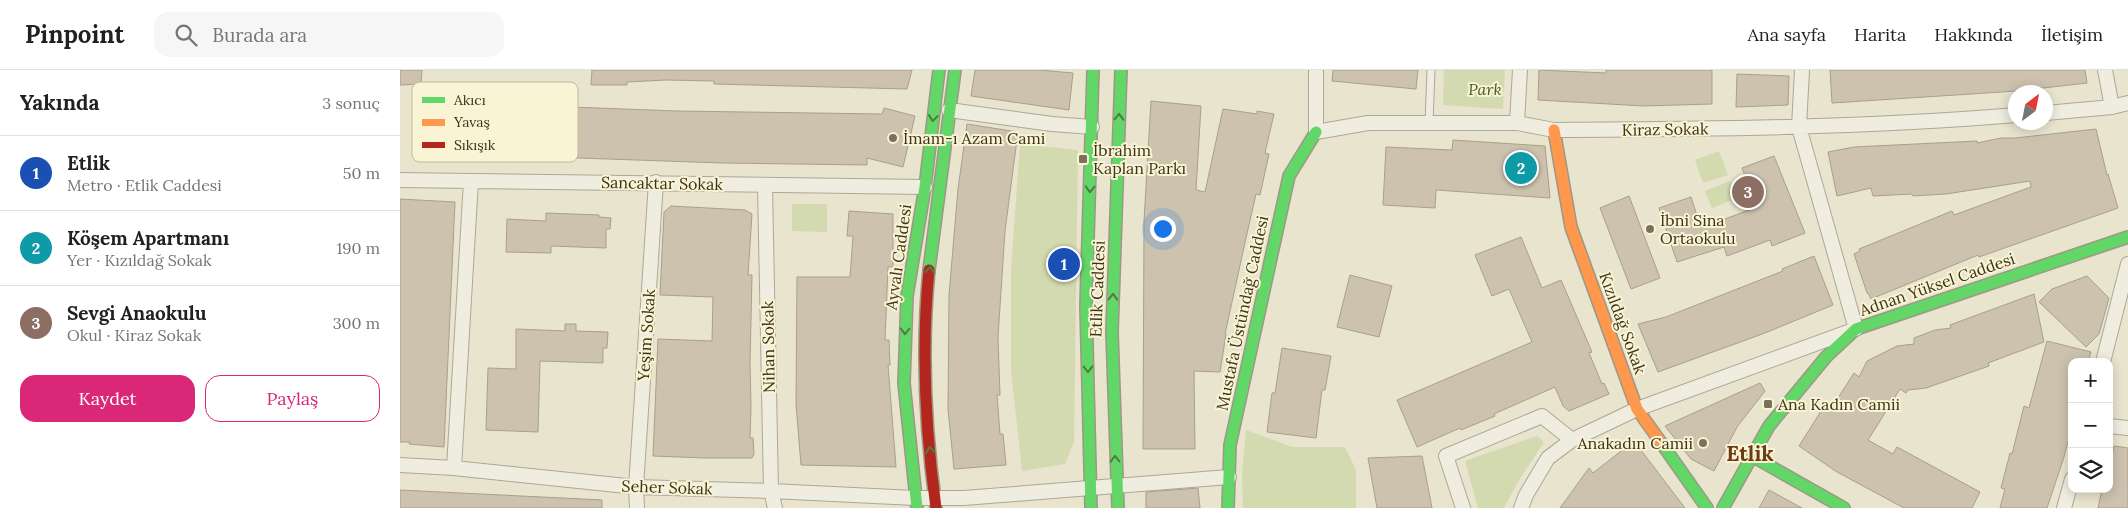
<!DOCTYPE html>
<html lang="tr">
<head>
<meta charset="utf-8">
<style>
	:root { --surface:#fff; --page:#f6f6f6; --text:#202124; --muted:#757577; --line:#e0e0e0; --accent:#db2777 }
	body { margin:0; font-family:Lora,serif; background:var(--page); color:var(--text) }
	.controls { position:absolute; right:15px; bottom:15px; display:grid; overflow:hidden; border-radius:10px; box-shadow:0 2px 12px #0003 }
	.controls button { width:45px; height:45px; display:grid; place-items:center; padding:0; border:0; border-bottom:1px solid var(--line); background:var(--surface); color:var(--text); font:25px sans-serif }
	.compass { position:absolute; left:1608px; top:15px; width:45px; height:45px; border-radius:50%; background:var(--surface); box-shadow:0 2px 12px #0003; rotate:32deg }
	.you { position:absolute; left:762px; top:158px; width:18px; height:18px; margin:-12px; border:4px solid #fff; border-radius:50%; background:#1a73e8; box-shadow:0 0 0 8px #1a73e833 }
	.badge { display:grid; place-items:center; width:32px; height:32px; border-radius:50%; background:var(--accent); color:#fff; font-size:16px; font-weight:700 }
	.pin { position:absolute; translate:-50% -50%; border:2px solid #fff; box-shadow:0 1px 5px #0006 }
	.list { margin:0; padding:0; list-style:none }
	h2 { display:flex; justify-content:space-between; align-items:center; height:65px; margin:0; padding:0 20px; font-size:21px }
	h2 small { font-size:16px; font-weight:400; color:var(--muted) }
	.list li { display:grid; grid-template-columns:32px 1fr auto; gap:15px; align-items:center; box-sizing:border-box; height:75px; padding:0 20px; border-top:1px solid var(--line) }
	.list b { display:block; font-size:19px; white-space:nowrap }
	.list p { margin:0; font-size:16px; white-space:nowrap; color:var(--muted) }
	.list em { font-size:16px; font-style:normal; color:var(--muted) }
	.actions { display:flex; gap:10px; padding:15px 20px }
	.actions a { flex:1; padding:11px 0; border:1px solid var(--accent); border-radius:15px; text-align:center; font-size:18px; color:var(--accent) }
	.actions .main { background:var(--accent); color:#fff }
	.icon { flex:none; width:28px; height:28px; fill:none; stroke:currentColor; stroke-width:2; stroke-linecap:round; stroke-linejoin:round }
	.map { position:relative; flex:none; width:1728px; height:438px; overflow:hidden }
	header { display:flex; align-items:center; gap:30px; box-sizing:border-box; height:70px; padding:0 25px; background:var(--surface); border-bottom:1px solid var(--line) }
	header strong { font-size:24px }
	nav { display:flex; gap:28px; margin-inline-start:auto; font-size:18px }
	.search { width:350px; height:45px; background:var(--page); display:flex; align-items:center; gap:12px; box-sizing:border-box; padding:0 18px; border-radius:15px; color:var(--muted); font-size:19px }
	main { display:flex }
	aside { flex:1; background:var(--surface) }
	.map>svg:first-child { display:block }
	.green { fill:#d3daaf }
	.building { fill:#ccc2ae; stroke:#a99f8c }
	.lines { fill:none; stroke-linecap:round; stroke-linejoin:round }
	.lane-casing { stroke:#ada896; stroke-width:9 }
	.street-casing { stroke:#ada896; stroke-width:16 }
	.fast-casing { stroke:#9d9886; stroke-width:14 }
	.slow-casing { stroke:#9d9886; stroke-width:14 }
	.jam-casing { stroke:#9d9886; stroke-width:14 }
	.lane { stroke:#efece0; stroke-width:7 }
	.street { stroke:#efece0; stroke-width:14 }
	.fast { stroke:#63d668; stroke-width:11 }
	.slow { stroke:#ff974d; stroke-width:11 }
	.jam { stroke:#b3261e; stroke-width:11 }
	.oneway { stroke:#4f7c3f }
	.poi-dot { fill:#7a705b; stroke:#f9f4d3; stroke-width:2 }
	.labels { text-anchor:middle; stroke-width:4; stroke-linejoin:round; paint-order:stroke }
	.park-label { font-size:16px; font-style:italic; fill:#445c21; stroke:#f9f4d3 }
	.street-label { font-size:16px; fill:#3e321d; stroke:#f9f4d3 }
	.poi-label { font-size:16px; fill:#3e321d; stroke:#f9f4d3; text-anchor:start }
	.district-label { font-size:21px; font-weight:bold; fill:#6f3817; stroke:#f9f4d3 }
	.key { fill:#f9f4d3; stroke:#c1ba9c; stroke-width:1 }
	.key-label { font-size:14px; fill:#3e321d }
</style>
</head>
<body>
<header>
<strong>Pinpoint</strong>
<div class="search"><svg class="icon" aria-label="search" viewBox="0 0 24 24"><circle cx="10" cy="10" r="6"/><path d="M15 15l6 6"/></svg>Burada ara</div>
<nav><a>Ana sayfa</a><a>Harita</a><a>Hakkında</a><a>İletişim</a></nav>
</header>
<main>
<aside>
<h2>Yakında<small>3 sonuç</small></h2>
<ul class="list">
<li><span class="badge" style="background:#1a4fb4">1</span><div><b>Etlik</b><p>Metro · Etlik Caddesi</p></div><em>50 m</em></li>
<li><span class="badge" style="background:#0f9aa8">2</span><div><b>Köşem Apartmanı</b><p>Yer · Kızıldağ Sokak</p></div><em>190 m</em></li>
<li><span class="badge" style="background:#8d6e63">3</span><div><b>Sevgi Anaokulu</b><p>Okul · Kiraz Sokak</p></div><em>300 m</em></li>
</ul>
<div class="actions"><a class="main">Kaydet</a><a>Paylaş</a></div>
</aside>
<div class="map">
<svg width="1728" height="438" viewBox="0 0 1728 438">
	<rect width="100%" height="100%" fill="#e8e4ce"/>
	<path class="green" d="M1044 0H1105L1103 39 1043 35Z
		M620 74 678 80 674 372 665 394 622 401 611 300V200Z
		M1319 81 1328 105 1303 113 1295 90Z
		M1330 111 1337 128 1312 138 1305 121Z
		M392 134H427V162L392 161Z
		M846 360 892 377H945L956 400V438H843L842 404Z
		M1137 366 1144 372 1119 410 1104 438H1078L1065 391Z"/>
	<path class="building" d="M0 0H22L21 14 0 15Z
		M192 0H512L507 19 314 14V11L266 10 227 12V15H191Z
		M575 0H639L673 3 669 40 571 26Z
		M933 0H1018L1016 19 932 11Z
		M1139 0 1206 3V0H1312V34L1244 36 1138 30Z
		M1430 0H1685L1687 13 1617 21 1432 33Z
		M1337 4 1389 6 1388 35 1336 37Z
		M751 31 801 36 796 120 805 122 823 39 857 44V41L874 44 865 83 869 84 860 125 856 124 846 168 825 264H826L820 302 794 301 795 379H743L744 151Z
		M92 34 277 41 482 44 484 38 515 46 503 97 467 88V95L323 93 91 85 92 58 55 50 57 35 80 40 92 39Z
		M567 54 618 62 605 161 598 267 600 325H597L600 364H603L606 395 554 399 548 339 549 225 558 119Z
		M1696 59 1707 105 1708 104 1718 138 1579 187 1578 185 1471 229 1468 223H1467L1454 184 1460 181 1459 179 1552 141 1554 145 1631 117 1630 111 1546 124 1513 126 1512 124 1473 126 1471 118 1437 126 1428 82 1454 77 1577 71V73L1601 68H1615Z
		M1053 70 1145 76 1150 128 1036 120 1035 138 983 135 986 77 1052 80Z
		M1374 86 1405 163 1372 176 1370 170 1327 186 1324 177 1277 192 1259 138 1291 127 1301 158 1357 137 1342 98Z
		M1229 126 1260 208 1231 219 1200 138Z
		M0 129 55 132 44 377 9 374 10 372H0Z
		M271 136 345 140 352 144 348 205H352L350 293 351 336 350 368H353L354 384 352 388H305L253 386 258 269 312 271 313 227 260 225 264 142Z
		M449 141 493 144V197H488L485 270H489L490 295H488L496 397 401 395 396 334 397 207H450L453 166H447Z
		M146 143 199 145V147L211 148 210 159H206V178L151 176V183L106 182 107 149 146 151Z
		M1121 167 1142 218 1161 210 1192 282 1189 283 1202 314 1204 313 1209 324 1169 341 1163 336 1155 317 1094 344 1095 346 1061 360 1060 358 1017 377 997 330 1132 272 1109 219 1092 226 1075 185Z
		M1414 186 1433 235 1365 263 1258 302 1238 254 1266 247 1383 201 1382 199Z
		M950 205 992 216 979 267 937 257Z
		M1687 206 1709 228 1699 264 1686 277 1639 232 1652 219Z
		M1634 224 1644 272 1588 293 1589 296 1526 318 1508 320 1506 323 1500 319 1468 370 1493 384 1497 377 1580 422 1572 438H1504L1437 402 1399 376 1423 338 1429 342 1454 303 1459 307 1467 291 1497 276 1514 274V268L1535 260 1551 258 1550 255Z
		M165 254H176V261L208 262 207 278H203V293L140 291 138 362 86 360 88 298 116 299V259L165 261Z
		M1647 271 1691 282 1688 292H1672V356L1664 387 1647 438H1600L1605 419 1601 418 1610 383 1612 384 1624 336 1629 338Z
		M882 278 931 286 925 320H922L916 368 867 362 872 323H875Z
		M1360 313 1365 321 1337 357 1314 401 1291 389 1265 356Z
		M1234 371 1285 438H1160L1189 398 1193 403Z
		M1714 376 1728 378V438H1698L1702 419H1709V381L1713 382Z
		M1022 386 1032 438H977L968 388Z
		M798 418 800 438H746V422Z
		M0 420 202 430V438H0Z
		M1369 420 1402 438H1359Z"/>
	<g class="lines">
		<defs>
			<path id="lane" d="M1029 53 1031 0"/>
			<path id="street" d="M916 0V62L968 53H1117L1154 60C1308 59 1462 58 1616 45
				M1705 0 1712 37
				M549 40 652 54 692 57
				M1646 43 1712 37 1728 33
				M1117 53 1120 0
				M0 110 525 117
				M365 116 371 421 375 438
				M1703 292 1728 194
				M1709 356 1728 358
				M0 395 54 398 236 417 371 421 515 428H564L829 407
				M54 398 71 111
				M237 438 236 417 256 112
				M1063 438 1046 386 1142 346 1172 370
				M1121 438 1126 425 1148 388 1172 370 1237 339 1456 259 1399 57 1402 0
				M1664 438 1672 409"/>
			<path id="fast" d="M529 200 555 0
				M1262 374 1307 438
				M1352 386 1444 438
				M517 438 504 313 507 226 525 117 539 0
				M691 438 686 236 693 0
				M718 438 712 262 721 0
				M828 438 830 375 889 106 916 62
				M1323 438 1369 356 1426 287 1456 259 1728 167"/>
			<path id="slow" d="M1154 60 1171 157 1237 339 1262 374"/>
			<path id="jam" d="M529 200C521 281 525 358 536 438"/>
		</defs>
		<use href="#lane" class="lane-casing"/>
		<use href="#street" class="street-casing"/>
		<use href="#fast" class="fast-casing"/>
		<use href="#slow" class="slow-casing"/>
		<use href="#jam" class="jam-casing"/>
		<use href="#lane" class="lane"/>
		<use href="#street" class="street"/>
		<use href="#fast" class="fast"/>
		<use href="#slow" class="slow"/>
		<use href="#jam" class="jam"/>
	</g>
	<defs><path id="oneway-chevron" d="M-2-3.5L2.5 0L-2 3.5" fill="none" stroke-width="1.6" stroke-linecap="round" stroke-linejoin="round" transform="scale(1.25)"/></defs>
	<g class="oneway">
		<use href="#oneway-chevron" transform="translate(719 47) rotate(-88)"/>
		<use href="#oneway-chevron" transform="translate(533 48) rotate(96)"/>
		<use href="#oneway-chevron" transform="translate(690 119) rotate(92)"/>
		<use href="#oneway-chevron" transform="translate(530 200) rotate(-85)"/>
		<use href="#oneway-chevron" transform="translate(713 227) rotate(-88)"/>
		<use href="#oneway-chevron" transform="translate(505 261) rotate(92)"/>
		<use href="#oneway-chevron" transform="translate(688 299) rotate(89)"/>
		<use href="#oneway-chevron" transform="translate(530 380) rotate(-96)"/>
		<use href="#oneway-chevron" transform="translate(715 389) rotate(-91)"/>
	</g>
	<g class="poi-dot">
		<circle cx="493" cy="68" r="5"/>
		<rect x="678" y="84" width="10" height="10" rx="2.5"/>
		<circle cx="1250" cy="159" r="5"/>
		<rect x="1363" y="329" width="10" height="10" rx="2.5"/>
		<circle cx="1303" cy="373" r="5"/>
	</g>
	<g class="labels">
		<g class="park-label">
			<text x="1085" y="25">Park</text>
		</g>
		<g class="street-label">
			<text transform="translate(1265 59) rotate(-1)" y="6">Kiraz Sokak</text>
			<text transform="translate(262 113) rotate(1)" y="6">Sancaktar Sokak</text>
			<text transform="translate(498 187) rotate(-82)" y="6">Ayvalı Caddesi</text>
			<text transform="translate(1537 214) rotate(-19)" y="6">Adnan Yüksel Caddesi</text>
			<text transform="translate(697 219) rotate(-88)" y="6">Etlik Caddesi</text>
			<text transform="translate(842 243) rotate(-78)" y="6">Mustafa Üstündağ Caddesi</text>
			<text transform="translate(1223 253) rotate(70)" y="6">Kızıldağ Sokak</text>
			<text transform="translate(246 265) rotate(-86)" y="6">Yeşim Sokak</text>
			<text transform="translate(368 277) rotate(-91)" y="6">Nihan Sokak</text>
			<text transform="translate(267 417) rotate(2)" y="6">Seher Sokak</text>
		</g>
		<g class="poi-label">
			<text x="503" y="74">İmam-ı Azam Cami</text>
			<text x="693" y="86">İbrahim<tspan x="693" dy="18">Kaplan Parkı</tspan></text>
			<text x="1260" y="156">İbni Sina<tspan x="1260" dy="18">Ortaokulu</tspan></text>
			<text x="1378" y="340">Ana Kadın Camii</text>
			<text x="1293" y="379" text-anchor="end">Anakadın Camii</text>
		</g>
		<g class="district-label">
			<text x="1350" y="391">Etlik</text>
		</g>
	</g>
	<rect x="12" y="12" width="166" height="80" rx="8" class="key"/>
	<rect x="22" y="27" width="23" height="6" fill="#63d668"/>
	<rect x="22" y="49" width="23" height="7" fill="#ff974d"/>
	<rect x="22" y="72" width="23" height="6" fill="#b3261e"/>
	<g class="key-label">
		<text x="54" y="35">Akıcı</text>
		<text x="54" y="57">Yavaş</text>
		<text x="54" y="80">Sıkışık</text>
	</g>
</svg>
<div class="controls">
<button>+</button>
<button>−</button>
<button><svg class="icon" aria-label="layers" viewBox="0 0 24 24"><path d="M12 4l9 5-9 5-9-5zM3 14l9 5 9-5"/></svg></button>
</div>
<svg class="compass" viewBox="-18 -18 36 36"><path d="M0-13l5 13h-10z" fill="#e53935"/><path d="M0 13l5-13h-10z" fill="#757577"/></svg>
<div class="you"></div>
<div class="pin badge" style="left:664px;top:194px;background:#1a4fb4">1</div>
<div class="pin badge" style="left:1121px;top:98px;background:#0f9aa8">2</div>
<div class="pin badge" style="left:1348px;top:122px;background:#8d6e63">3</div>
</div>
</main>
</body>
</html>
